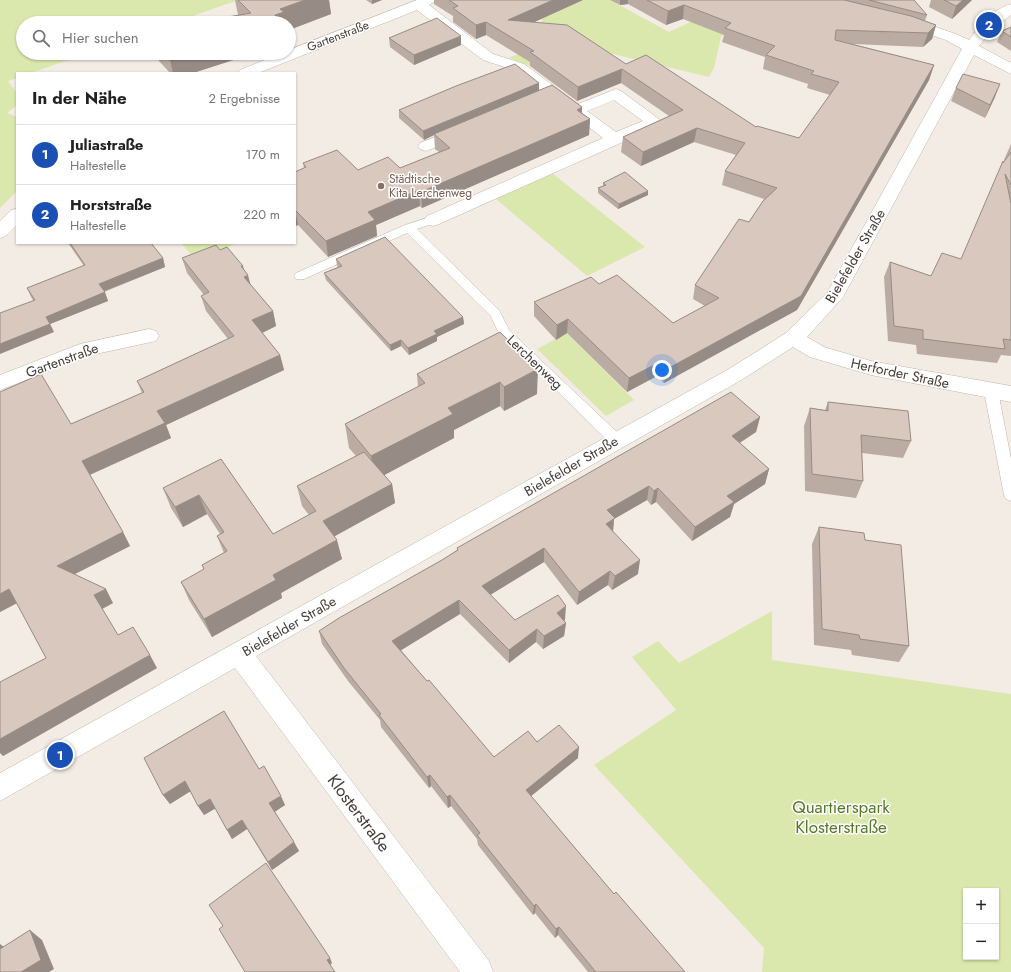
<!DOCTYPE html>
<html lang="de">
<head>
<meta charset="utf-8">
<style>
	:root { --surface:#fff; --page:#f6f6f6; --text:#222; --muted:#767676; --line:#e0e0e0; --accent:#ea580c }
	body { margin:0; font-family:Jost,sans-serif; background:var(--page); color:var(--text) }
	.controls { position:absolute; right:12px; bottom:12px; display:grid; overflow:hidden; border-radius:0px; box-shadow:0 1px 3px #0004 }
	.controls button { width:36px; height:36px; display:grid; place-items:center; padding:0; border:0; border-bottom:1px solid var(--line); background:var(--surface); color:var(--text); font:20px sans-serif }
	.you { position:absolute; left:662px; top:370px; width:14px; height:14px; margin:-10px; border:3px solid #fff; border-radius:50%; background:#1a73e8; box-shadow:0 0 0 6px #1a73e833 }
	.badge { display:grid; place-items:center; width:26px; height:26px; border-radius:50%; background:var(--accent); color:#fff; font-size:13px; font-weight:700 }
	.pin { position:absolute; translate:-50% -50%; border:2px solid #fff; box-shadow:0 1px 4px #0006 }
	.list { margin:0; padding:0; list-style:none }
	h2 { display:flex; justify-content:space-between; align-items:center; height:52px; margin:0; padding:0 16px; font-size:17px }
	h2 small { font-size:13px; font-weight:400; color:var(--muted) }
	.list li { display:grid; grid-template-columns:26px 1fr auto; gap:12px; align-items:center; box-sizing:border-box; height:60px; padding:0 16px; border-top:1px solid var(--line) }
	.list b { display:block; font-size:15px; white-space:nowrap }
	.list p { margin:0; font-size:13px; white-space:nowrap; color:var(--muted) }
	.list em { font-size:13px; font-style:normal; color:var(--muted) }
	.icon { flex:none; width:22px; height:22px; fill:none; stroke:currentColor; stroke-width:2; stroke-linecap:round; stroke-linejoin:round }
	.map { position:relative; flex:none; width:1011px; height:972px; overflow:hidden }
	.search { position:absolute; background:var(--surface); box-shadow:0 1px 3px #0004; left:16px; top:16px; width:280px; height:44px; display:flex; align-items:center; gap:10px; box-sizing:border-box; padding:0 14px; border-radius:22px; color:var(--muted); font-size:15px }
	.panel { position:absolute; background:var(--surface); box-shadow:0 1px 3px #0004; left:16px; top:72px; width:280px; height:172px; border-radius:0px }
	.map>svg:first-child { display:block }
	.green { fill:#dae8ad; fill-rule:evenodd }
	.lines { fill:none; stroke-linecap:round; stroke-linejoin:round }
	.lane-casing { stroke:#c2b5ab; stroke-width:1 }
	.street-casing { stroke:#c2b5ab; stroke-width:1 }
	.lane { fill:#fff; fill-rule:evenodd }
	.street { fill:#fff; fill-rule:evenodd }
	.wall { fill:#baaca3 }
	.shaded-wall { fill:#978c85 }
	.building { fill:#d8c8be; stroke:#978c85 }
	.education-dot { fill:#8d6e63; stroke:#fff; stroke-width:1.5 }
	.labels { text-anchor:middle; stroke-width:3; stroke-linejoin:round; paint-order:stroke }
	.far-street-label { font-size:12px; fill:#463c35; stroke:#fff }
	.far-education-label { font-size:12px; fill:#785e54; stroke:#fff; text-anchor:start }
	.street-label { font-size:14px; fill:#463c35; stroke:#fff }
	.near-park-label { font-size:17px; fill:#567827; stroke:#fff }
	.near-street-label { font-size:17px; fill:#463c35; stroke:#fff }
</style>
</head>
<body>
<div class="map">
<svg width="1011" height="972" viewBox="0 0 1011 972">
	<rect width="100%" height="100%" fill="#f3ece5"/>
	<path class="green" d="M0 0H238L173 23H23V53H88L31 73H17V78L8 81 17 93V105L7 113 17 117V191L0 208Z
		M584 0H610L669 32 737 0 725 32 721 37 714 68 709 77 592 49 530 66 509 58 560 35 542 23V18Z
		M552 173 645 247 587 276 496 199Z
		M181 243H237L196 260Z
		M567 333 634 400 606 416 537 349Z
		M772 611V660L1011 694V972H762L764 948 594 765 676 710 632 657 658 641 679 663ZM966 891H996V957H966Z"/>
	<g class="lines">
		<defs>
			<path id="lane" d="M433 216 439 220 437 222 417 229 499 310 509 330 621 436 623 440 621 444 616 445 611 444 500 335 490 315 407 233 304 279H296L294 276 296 273 405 225Z
				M991 386 996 388 998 391 1011 459V501L1006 499 1004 495 984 391 986 388Z"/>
			<path id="street" d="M417 0H437L429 5 493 54 524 64 578 104 616 89 621 91 663 122 661 125 439 224 433 226 427 224 424 220 427 216 603 138 514 70 483 60 417 10 258 73H237L240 70 282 53H289V50ZM614 100 643 121 616 132 587 111Z
				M1011 4V15L994 28 979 46 1011 63V74L974 55 843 297 807 337 824 347 871 361 1011 386V402L871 375 810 357 793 347 743 379 256 656 489 961 493 972H460L235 668 0 801V773L729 369 786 333 827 293 962 49 946 40 902 25 900 22 902 19H912L956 34 969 40C979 27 994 8 1011 4Z
				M463 126 469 128 471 131 469 134 426 151 420 149 418 146 420 143Z
				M17 209V225L6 236 0 238V221L11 210Z
				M149 329 156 331 159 336 156 341 91 355 0 390V375L80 344Z"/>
		</defs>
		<use href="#lane" class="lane-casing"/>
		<use href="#street" class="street-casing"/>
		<use href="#lane" class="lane"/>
		<use href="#street" class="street"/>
	</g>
	<path class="wall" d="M235 0H329L331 14 289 30V23L238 15Z
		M366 0H382L372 4Z
		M434 0H583L534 22 626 64 756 127 799 138 830 95 807 88 808 84 763 69 765 57 722 42 724 35 683 19 666 25 628 4 620 5 610 0H914L927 15 925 21 936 25 932 39 923 47 853 44 934 65 929 80 797 310 664 383 657 376 627 392 567 333 556 340 534 316V302L599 284 673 323 705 306 693 299 695 285 749 222 764 199 722 185 725 171 736 155 694 142 641 166 621 152 623 137 669 116 621 83 577 101 530 66V62L486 35 476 39 453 22V16L434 4Z
		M931 0H972L952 19 929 7Z
		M1011 27V51L997 42 1002 31Z
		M461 36V45L414 65 390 47 389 38Z
		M157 53H255L193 73H170L159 61Z
		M539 83V91L582 107V113L590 119 589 135 422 208 420 206 376 225 377 236 328 257 298 225 295 226V172L304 168 303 163 358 170 400 168 439 152 435 149 434 135 424 140 399 118V110Z
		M956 88 995 97 985 118 951 101Z
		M1011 144V356L1001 355 997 363 917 354 916 345 888 341 884 277 890 262 931 276 961 259 1005 161 1004 160Z
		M603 183 648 195 618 209 598 193V188L603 186Z
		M68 243H151L163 258 165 267 104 292 108 301 50 324 54 332 31 297 27 288 84 266Z
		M220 250 244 270 251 285 273 311 276 326 262 333 280 355 284 370 166 425 171 438 90 475 123 532 130 546 75 574 113 603 102 609 118 635 157 668 3 756 46 658 17 603 0 612V392L71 424 142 393 137 381 228 339 206 311 201 296 204 295 187 273 182 258Z
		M336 259 463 317 464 324 437 337V341L409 355 401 346 391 351 326 280 324 273 338 267 337 266Z
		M500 332 537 394 504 411 500 406 454 430V438L384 475 392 484 395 503 334 536 342 559 281 593 282 598 212 637 189 600 181 582 204 570 202 565 224 553 217 536 220 534 207 514 183 527 171 508 163 488 221 459 273 534 309 515 302 506 297 486 356 456 349 448 345 424 418 387 417 374Z
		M828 402 911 441 903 458 862 453 863 481 856 498 805 491 804 426 810 408 825 410Z
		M760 417 756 432 740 443 769 469 765 484 734 504 730 517 692 541 656 502 651 505 647 500 614 519 613 531 638 574 612 590 608 585 577 605 544 562 490 595 515 620H565L564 621 566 623 564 636 543 649 536 642 509 663 460 614 401 650 427 681 494 757 537 742 578 758 531 796 614 894 685 972H588L558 935 555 938 535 913 533 915 478 845 477 839 451 806 448 808 431 786 429 788 381 727 380 720 348 681 322 644 319 631 442 560 457 550V548Z
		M819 527 865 540 909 646 899 662 852 655 851 650 814 645 812 544Z
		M259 769 285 805 275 812 299 851 272 870 247 829 232 839 216 808 204 815 198 806 190 791 170 804 163 795Z"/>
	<path class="shaded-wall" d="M305 0H329L331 14 289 30V23H273L275 15 280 9Z
		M372 0H382L372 4Z
		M553 0H583L508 34V20Z
		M620 0H628V4L620 5Z
		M963 0H972L952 19 956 6Z
		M684 5 683 19 666 25 668 11Z
		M486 22V35L476 39V25Z
		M936 25 932 39 923 47 928 33Z
		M461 36V45L414 65V55Z
		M178 53H255L193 73H173L169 56Z
		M934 65 929 80 797 310 664 383 667 369Z
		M622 69 621 83 577 101 578 87Z
		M539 83V92L434 134V135L424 140 423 131Z
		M1000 84 995 97 985 118 990 105Z
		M582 107 581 123 590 119 589 135 422 208 421 192Z
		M697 128 694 142 641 166 643 152Z
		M419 190 420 206 376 225 377 236 328 257 326 241 368 212Z
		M648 191V195L618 209 619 204Z
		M295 211 298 225 295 226Z
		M163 258 165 267 102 292 99 284Z
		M241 266H243L246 277 248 275 252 291 248 293Z
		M105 292 108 301 50 324 54 332 0 354V344L46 317Z
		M273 311 276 326 256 336 252 320Z
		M463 317 464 324 437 337V341L409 355 408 348 434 331Z
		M568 319 567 333 556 340 557 325Z
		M401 340V346L391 351 390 345Z
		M280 355 284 370 166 425 171 438 89 475 82 461 157 411Z
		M660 362 657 376 627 392 629 378Z
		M538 369 537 394 504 411V387Z
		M500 382V406L454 430V438L375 480 371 456 448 408Z
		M760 417 756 432 728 450 732 436Z
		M769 469 765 484 734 504 730 517 692 541 695 527 727 496Z
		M392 484 395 503 328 540 323 521Z
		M649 486 647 500 614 519 613 532 604 538 607 510Z
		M658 488 656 502 651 505 654 491Z
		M199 495 207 514 183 527 175 507Z
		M123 532 130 546 65 579 57 566Z
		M337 540 342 559 281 593 282 598 212 637 204 619 273 575Z
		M544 548V562L482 600V586Z
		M640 560 638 574 612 590 615 576Z
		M610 571 608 585 577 605 579 592Z
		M9 589 19 602 0 612V594Z
		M106 589 113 603 102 609 94 595Z
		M459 600 460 614 395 654 392 641Z
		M566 606 565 620 556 626 557 613Z
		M566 623 564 636 543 649 544 636Z
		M537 629 536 642 509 663V650Z
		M150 655 157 668 3 756 0 753V739Z
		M579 747 578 758 525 801 526 790Z
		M430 775 431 786 429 788 427 777Z
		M185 781 191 791 170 804 163 795Z
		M450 795 451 806 448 808 447 797Z
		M281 796 285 805 274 812 269 803Z
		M210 799 216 808 204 815 198 806Z
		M242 820 247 829 232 839 227 830Z
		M294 842 299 851 272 870 268 862Z
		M536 904 535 913 533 915 534 906Z
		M559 927 558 935 555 938 556 929Z
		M30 930 42 940 54 969 49 972H21Z
		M0 944 8 950 0 951Z
		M330 958 332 963 329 966 327 960Z"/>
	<path class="building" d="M238 0H305L280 9 284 12 275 15 277 22 273 23H193L251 13Z
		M449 0H553L508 20 567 25 626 64 646 55 756 127 757 126 799 138 839 82 811 74 814 71 766 55 775 46 725 28 731 23 684 5 668 11 647 0H844L911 16 936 25 928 33 836 30 835 40 934 65 801 296 667 369 660 362 629 378 568 319 557 325 534 302 591 277 599 284 617 275 673 323 719 298 695 285 739 219 749 222 763 201 777 188 725 171 745 143 697 128 643 152 623 137 683 110 622 69 578 87 530 52 534 51 486 22 476 25 453 8 458 6Z
		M869 0H914L927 15Z
		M944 0H963L956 6Z
		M437 18 461 36 414 55 389 38Z
		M1011 27V37L1002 31Z
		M166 53H178L169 56Z
		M515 64 539 83 423 131 399 110 456 86Z
		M963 74 1000 84 990 105 956 88Z
		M552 85 582 107 577 110 590 119 421 192 419 190 368 212 375 220 326 241 295 210V172L306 167 303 163 337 150 358 170 388 157 400 168 450 148 434 134Z
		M1011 152V185L1005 174 1011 204V340L1003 339 1005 349 923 339V330L894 326 890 262 931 276 942 253 961 259 1003 161V163Z
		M625 172 648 191 619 204 598 188 606 185 603 183Z
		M385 237 463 317 434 331 437 334 408 348 401 340 390 345 324 273 342 266 336 259Z
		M70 243H151L163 258 99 284 105 292 46 317 50 324 0 344V313L35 300 27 288 85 265Z
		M216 245 220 250 227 247 243 266H241L248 275 244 277 273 311 252 320 280 355 157 411 165 423 82 461 123 532 57 566 106 589 94 595 118 635 133 627 150 655 0 739V682L46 658 9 589 0 594V392L41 374 71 424 144 392 137 381 234 336 201 296 209 292 182 258Z
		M500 332 538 369 504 387 500 382 448 408 453 414 371 456 345 424 425 383 417 374Z
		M731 392 760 417 732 436 769 469 727 496 734 502 695 527 658 488 654 491 649 486 607 510 615 518 606 524 640 560 615 576 610 571 579 592 544 548 482 586 515 620 558 595 566 606 557 613 566 623 544 636 537 629 509 650 459 600 392 641 427 681 429 680 494 757 528 731 537 742 559 725 579 747 526 790 614 894 616 892 685 972H594L595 971 559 927 556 929 536 904 534 906 505 870 477 835 480 833 450 795 447 797 430 775 427 777 379 715 381 714 344 668 319 631 339 618 442 560 458 550 457 548Z
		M828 402 908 411 911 441 861 435 863 481 812 474 810 408 828 411Z
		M364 452 392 484 323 521 337 540 273 575 276 580 204 619 181 582 204 569 202 565 227 551 217 536 224 532 199 495 175 507 163 488 221 459 273 534 316 511 297 486Z
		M819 527 864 533 865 540 901 545 909 646 860 639 859 635 822 629Z
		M224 711 259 769 264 766 281 796 269 803 294 842 268 862 242 820 227 830 210 799 198 806 185 781 163 795 144 758Z
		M266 863 330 958 327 960 335 972H245L219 929 223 926 209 905Z
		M30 930 41 960 21 972H0V949Z"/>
	<circle class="education-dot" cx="381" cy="186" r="4"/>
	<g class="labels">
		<g class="far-street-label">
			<text transform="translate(338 36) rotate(-21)" y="4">Gartenstraße</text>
		</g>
		<g class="far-education-label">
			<text x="389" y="183">Städtische<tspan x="389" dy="14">Kita Lerchenweg</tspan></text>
		</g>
		<g class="street-label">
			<text transform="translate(855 256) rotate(-60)" y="5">Bielefelder Straße</text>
			<text transform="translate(62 360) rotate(-20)" y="5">Gartenstraße</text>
			<text transform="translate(535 362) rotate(44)" y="5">Lerchenweg</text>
			<text transform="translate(900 373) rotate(12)" y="5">Herforder Straße</text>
			<text transform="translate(571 466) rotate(-30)" y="5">Bielefelder Straße</text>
			<text transform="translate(289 626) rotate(-30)" y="5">Bielefelder Straße</text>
		</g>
		<g class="near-park-label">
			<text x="841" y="813">Quartierspark<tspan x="841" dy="20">Klosterstraße</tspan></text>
		</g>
		<g class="near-street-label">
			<text transform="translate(359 813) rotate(53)" y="6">Klosterstraße</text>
		</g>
	</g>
</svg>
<div class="controls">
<button>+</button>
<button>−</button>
</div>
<div class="you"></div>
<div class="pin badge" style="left:60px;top:755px;background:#1a4fb4">1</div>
<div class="pin badge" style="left:989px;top:25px;background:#1a4fb4">2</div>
<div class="search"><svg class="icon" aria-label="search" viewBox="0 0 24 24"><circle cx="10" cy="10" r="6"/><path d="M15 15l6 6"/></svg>Hier suchen</div>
<section class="panel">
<h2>In der Nähe<small>2 Ergebnisse</small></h2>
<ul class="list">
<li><span class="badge" style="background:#1a4fb4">1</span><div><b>Juliastraße</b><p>Haltestelle</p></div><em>170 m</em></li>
<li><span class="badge" style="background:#1a4fb4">2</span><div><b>Horststraße</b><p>Haltestelle</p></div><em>220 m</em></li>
</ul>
</section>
</div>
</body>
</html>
